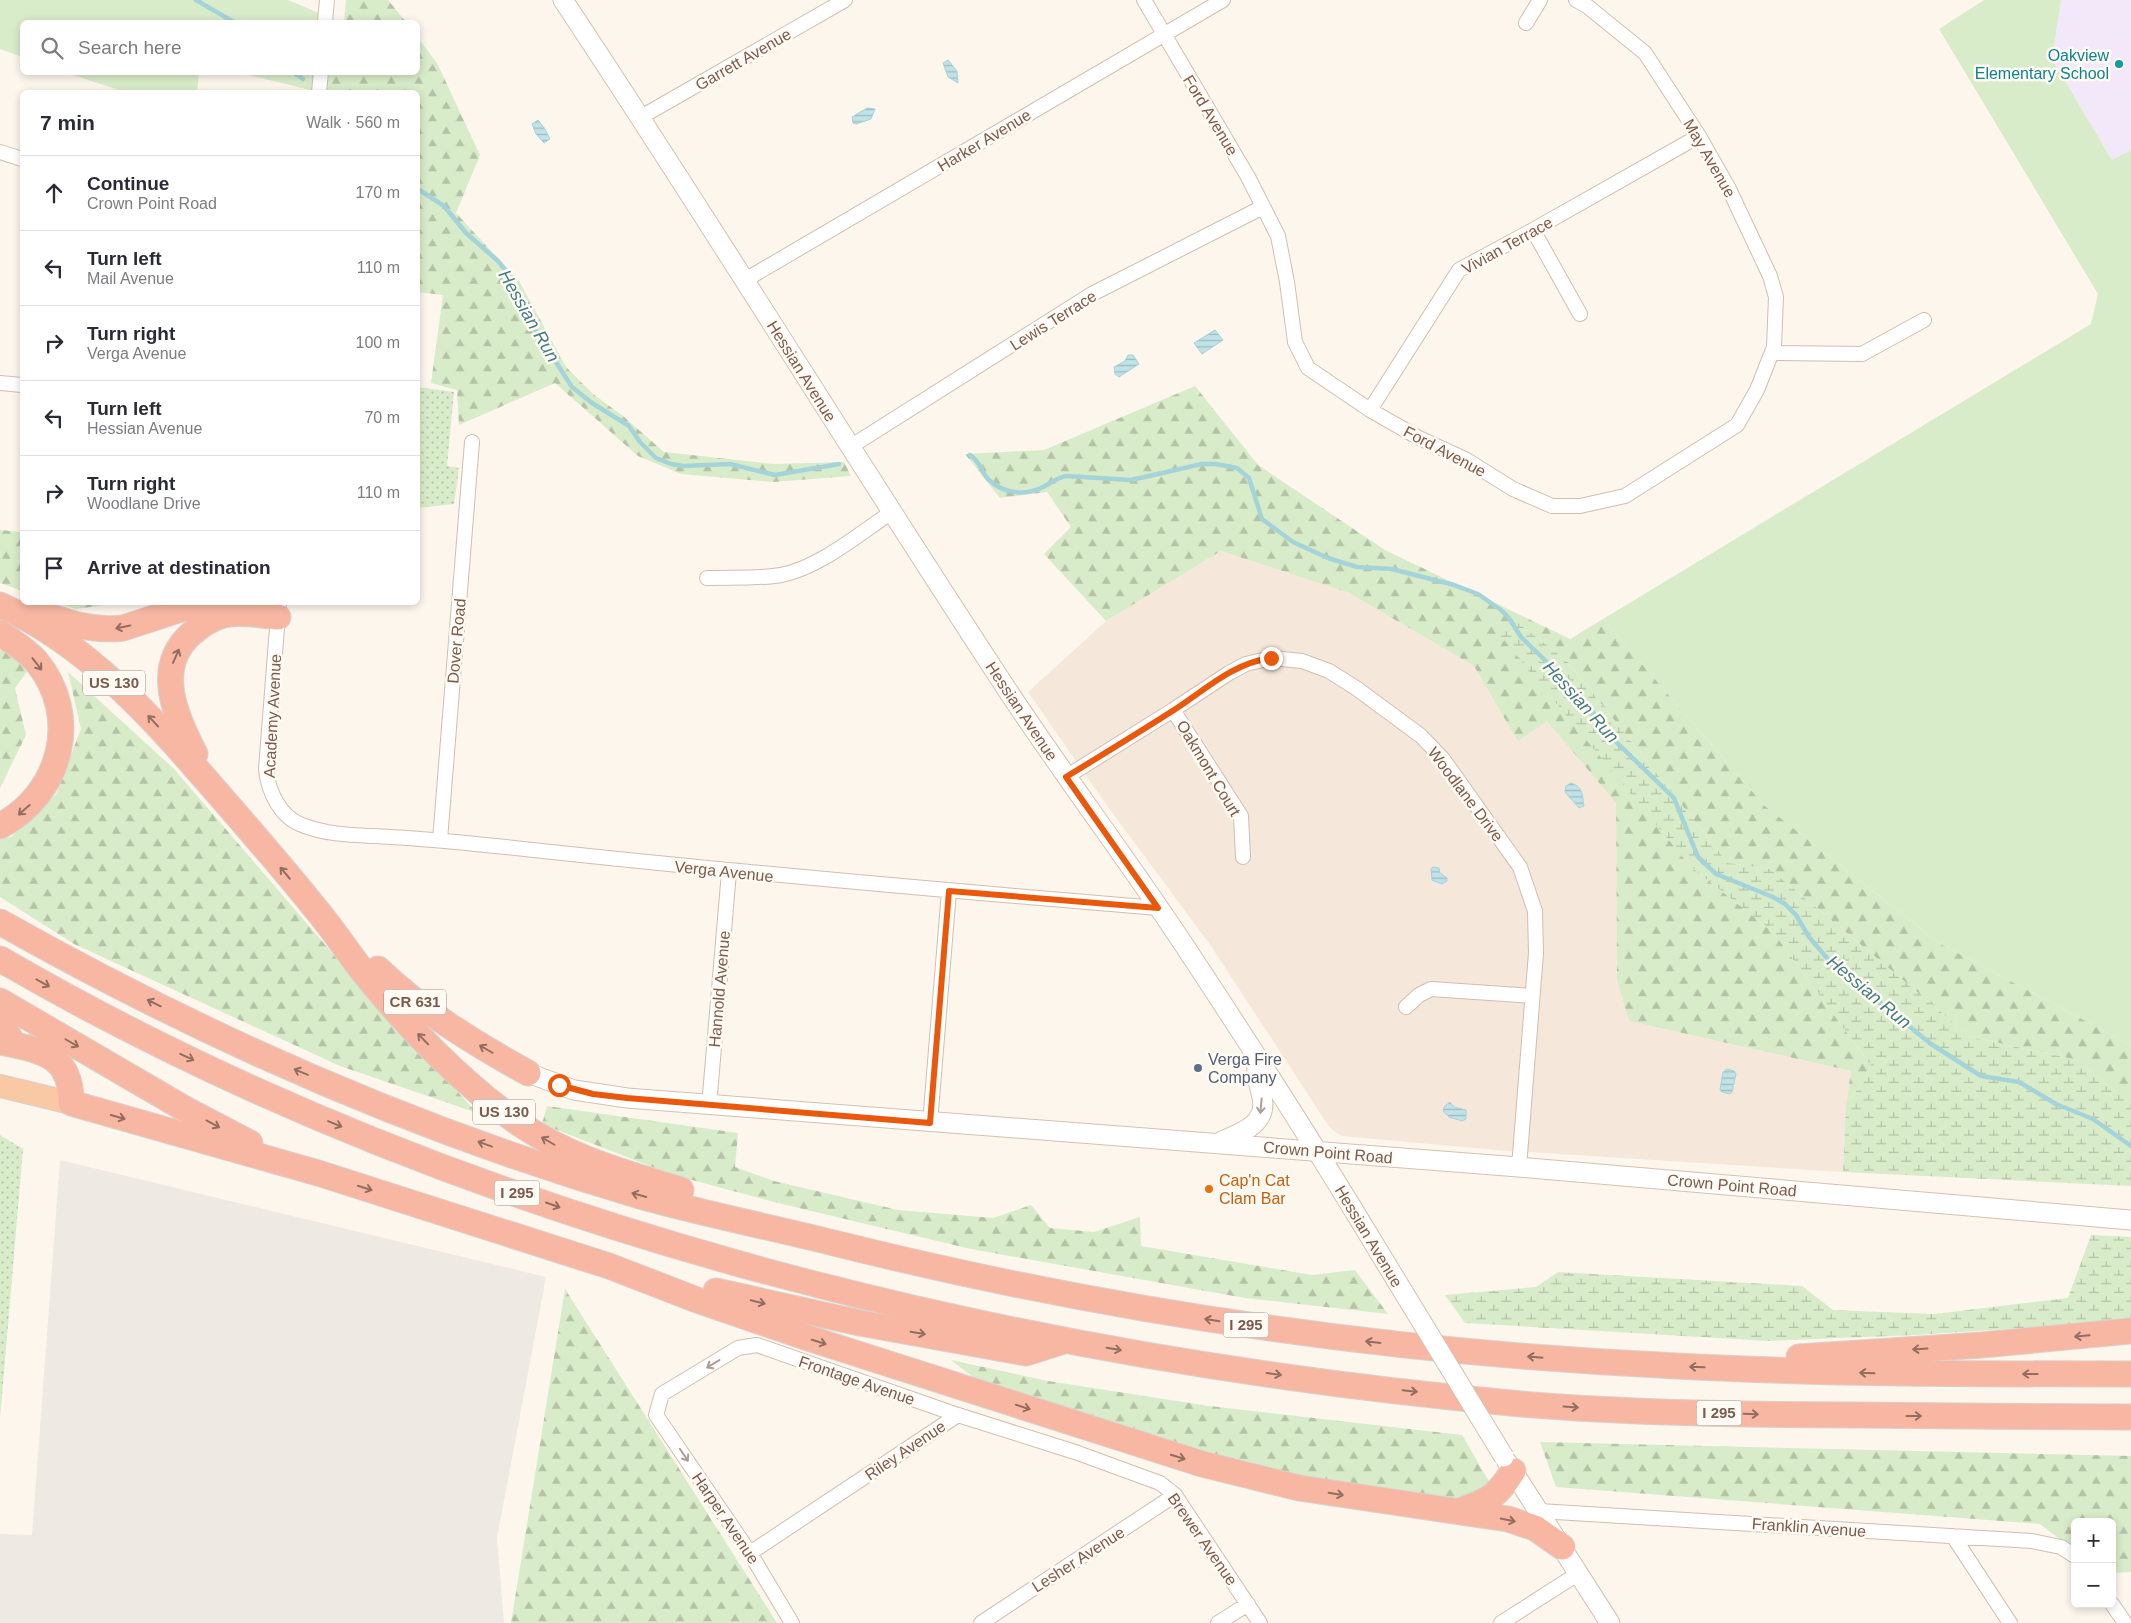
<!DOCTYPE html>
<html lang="en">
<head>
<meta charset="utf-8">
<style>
	:root { --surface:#fff; --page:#f2f2f3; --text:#2b2b33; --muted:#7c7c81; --line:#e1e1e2 }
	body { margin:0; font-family:Arial,sans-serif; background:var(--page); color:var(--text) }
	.controls { position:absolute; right:15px; bottom:15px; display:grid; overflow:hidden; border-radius:8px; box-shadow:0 2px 8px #0003 }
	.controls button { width:45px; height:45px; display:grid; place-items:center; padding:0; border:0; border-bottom:1px solid var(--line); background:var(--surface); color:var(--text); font:25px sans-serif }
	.stop { position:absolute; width:15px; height:15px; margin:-11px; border:4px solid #ea580c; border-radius:50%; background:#fff }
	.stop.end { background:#ea580c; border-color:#fff; box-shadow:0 1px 5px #0008 }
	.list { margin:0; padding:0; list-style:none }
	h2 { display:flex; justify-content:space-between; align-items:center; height:65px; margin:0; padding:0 20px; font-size:21px }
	h2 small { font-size:16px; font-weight:400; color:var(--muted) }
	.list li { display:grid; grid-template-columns:32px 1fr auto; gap:15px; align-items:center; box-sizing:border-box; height:75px; padding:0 20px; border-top:1px solid var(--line) }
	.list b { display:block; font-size:19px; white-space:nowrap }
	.list p { margin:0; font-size:16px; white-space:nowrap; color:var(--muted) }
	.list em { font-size:16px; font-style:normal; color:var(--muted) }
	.icon { flex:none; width:28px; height:28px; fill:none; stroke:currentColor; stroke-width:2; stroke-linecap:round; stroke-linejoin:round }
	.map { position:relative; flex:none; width:2131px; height:1623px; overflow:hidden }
	.search { position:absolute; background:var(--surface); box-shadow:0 2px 8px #0003; left:20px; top:20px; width:400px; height:55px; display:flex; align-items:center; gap:12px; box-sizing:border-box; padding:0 18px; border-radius:8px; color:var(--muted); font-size:19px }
	.panel { position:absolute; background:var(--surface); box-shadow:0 2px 8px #0003; left:20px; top:90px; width:400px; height:515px; border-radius:8px }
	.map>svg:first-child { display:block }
	.residential { fill:#f5e8da }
	.industrial { fill:#efe9e4 }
	.education { fill:#f3e8fa }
	.grass { fill:url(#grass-dots) }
	.forest { fill:url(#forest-firs) }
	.wetland { fill:url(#wetland-marsh) }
	.park { fill:#d8ecc9 }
	.water { fill:url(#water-rules); stroke:#a5d3da }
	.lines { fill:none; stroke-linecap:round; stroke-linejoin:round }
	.stream { stroke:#a5d3da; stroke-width:4.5 }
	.minor-casing { stroke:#d1beb0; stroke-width:16 }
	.secondary-casing { stroke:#d6c0b0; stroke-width:21 }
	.trunk-casing { stroke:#dad1cd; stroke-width:24 }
	.motorway-casing { stroke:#dad1cd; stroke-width:27 }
	.minor { stroke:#fff; stroke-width:14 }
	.secondary { stroke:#fff; stroke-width:19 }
	.trunk { stroke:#f9c8a4; stroke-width:22 }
	.motorway { stroke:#f7b7a3; stroke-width:25 }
	.secondary-bridge-casing { stroke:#d6c0b0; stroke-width:21; stroke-linecap:butt }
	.secondary-bridge { stroke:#fff; stroke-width:19 }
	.oneway { stroke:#936e5e }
	.oneway2 { stroke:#af9d94 }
	.route { stroke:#ea580c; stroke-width:6 }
	.culture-dot { fill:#0f9aa8; stroke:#fffaf3; stroke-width:2 }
	.service-dot { fill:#5c6f8a; stroke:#fffaf3; stroke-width:2 }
	.food-dot { fill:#e8710a; stroke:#fffaf3; stroke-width:2 }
	.labels { text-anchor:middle; stroke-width:5; stroke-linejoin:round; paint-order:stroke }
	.shield { fill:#fffaf3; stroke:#a28b7f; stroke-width:1 }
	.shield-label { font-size:15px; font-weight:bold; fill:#7a5c4d }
	.culture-label { font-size:16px; fill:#0d838f; stroke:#fffaf3; text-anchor:end }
	.street-label { font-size:16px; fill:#7a5c4d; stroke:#fffaf3 }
	.service-label { font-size:16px; fill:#4e5e75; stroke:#fffaf3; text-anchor:start }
	.food-label { font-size:16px; fill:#c56008; stroke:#fffaf3; text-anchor:start }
	.water-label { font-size:18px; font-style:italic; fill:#437c86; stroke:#fffaf3 }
</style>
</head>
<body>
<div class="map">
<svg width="2131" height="1623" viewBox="0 0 2131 1623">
	<defs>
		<pattern id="grass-dots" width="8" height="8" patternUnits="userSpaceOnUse" patternTransform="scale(1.25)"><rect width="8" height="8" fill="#d8ecc9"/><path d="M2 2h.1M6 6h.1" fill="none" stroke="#b4c2a5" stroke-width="1.8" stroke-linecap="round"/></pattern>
		<pattern id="forest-firs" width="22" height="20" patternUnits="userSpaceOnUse" patternTransform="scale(1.25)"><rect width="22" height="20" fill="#d8ecc9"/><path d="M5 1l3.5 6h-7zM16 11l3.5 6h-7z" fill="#b4c2a5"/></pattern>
		<pattern id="wetland-marsh" width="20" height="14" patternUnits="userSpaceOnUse" patternTransform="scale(1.25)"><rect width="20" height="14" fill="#d8ecc9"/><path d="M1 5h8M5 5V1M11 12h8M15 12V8" fill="none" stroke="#b4c2a5"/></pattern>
		<pattern id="water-rules" width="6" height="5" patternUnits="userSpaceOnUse" patternTransform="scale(1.25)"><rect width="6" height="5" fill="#bfe3e8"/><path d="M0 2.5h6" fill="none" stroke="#a0bbbe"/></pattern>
	</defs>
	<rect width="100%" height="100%" fill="#fdf6ec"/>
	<path class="residential" d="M1221 551 1349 593 1474 666 1518 740 1547 720 1616 803 1617 980 1629 1021 1851 1071 1846 1105 1843 1172 1496 1150 1342 1136 1335 1132 1328 1125 1211 946 1103 800 1028 692 1106 621Z"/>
	<path class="industrial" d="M60 1160 546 1277 497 1538 504 1623H0V1534L32 1535Z"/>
	<path class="education" d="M2061 0H2131V150L2113 161 2052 59Z"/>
	<path class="grass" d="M418 387 454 392 447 466 459 468 454 504 418 508Z
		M0 1135 23 1149 0 1419Z"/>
	<path class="forest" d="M346 0H388L406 22H344Z
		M418 38 437 63 480 155 456 213 519 281 566 367 593 394 623 416 664 452 773 464 844 462 851 476 773 482 681 474 638 456 555 383 459 425 457 390 431 383 443 295 418 292V92H328L244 73 418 72Z
		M1195 386 1258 465 1385 550 1570 639 1603 619 1764 805 1939 943 2131 1045V1104L2077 1060 1971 1037 1770 869 1728 863 1567 661 1517 622 1690 866 1773 932 1873 1068 1846 1105 1851 1071 1629 1021 1617 980 1616 803 1547 721 1518 741 1474 666 1349 593 1221 551 1106 621 1044 554 1071 527 1047 492 1000 498 965 454 1044 450Z
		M0 530 22 532V591L0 583Z
		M57 603H119L76 609Z
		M0 641 32 665 15 688 26 735 0 788Z
		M68 672 174 769 358 983 477 1113 340 1066 74 944 0 897V839L11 837 56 794 81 729Z
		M547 1106 738 1133 735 1167 774 1181 898 1210 993 1218 1031 1205 1050 1228 1094 1232 1140 1217 1141 1246 1312 1275 1355 1270 1388 1314 1245 1298 971 1249 782 1204 673 1175 542 1124Z
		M565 1289 777 1623H511Z
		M951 1360 1048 1381 1209 1406 1462 1435 1491 1485 1474 1500H1451L1263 1470 1113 1426 979 1382Z
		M1540 1442 2131 1456V1572L2112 1573V1522H2075V1551L2040 1524 1556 1487Z"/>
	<path class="wetland" d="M1517 622 1567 661 1728 863 1770 869 1971 1037 2077 1060 2131 1104V1186L1843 1172 1846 1105 1873 1068 1773 932 1690 866 1499 634Z
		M2091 1235 2131 1237V1321L1916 1335 1768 1341 1465 1323 1445 1295 1536 1287 1558 1272 1802 1286 1833 1310 1934 1314 2068 1298Z"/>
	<path class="park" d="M0 0H288L326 16 325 22H22V57L0 49Z
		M1984 0H2061L2052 59 2112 160 2131 150V1045L1939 943 1764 805 1603 619 2091 324 2098 294 1939 29Z
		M67 73H199L197 92H125Z
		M241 73H321L319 92Z"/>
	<path class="water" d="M948 60 957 71 958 83 948 77 943 63Z
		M867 108 875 109 871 119 856 124 853 123 852 117Z
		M538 120 545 129 550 139 544 143 536 134 532 124Z
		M1215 330 1223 340 1202 354 1194 343Z
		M1128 355H1133L1139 364 1119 377 1115 374 1114 367 1125 361Z
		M1571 783C1584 787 1582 796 1584 806L1579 808 1565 792 1566 786Z
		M1433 867 1439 868 1440 873 1447 878V881L1442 884 1432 880 1431 869Z
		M1727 1069 1734 1071 1736 1074 1732 1092 1730 1094 1722 1092 1720 1090 1723 1072Z
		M1450 1102 1454 1107 1466 1110V1119L1462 1121 1449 1117 1443 1111 1444 1107Z"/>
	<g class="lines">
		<path class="stream" d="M196 0 234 22
			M293 72 303 79
			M418 189 444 206 466 233 498 261 506 271 524 303 532 325 572 387 592 403 629 426 640 442 656 458 671 464 683 466 730 464 775 475 839 464
			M970 455C980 461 981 472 989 480 1003 493 1023 496 1041 488 1050 484 1056 478 1066 476L1131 480 1202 464H1216L1237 468 1249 478 1262 519 1293 542 1328 558 1357 567 1392 569 1454 585 1478 594 1501 610 1509 618 1521 637 1551 666 1572 691 1607 727 1613 739 1674 798 1698 857 1716 874 1773 897 1785 904 1796 915 1809 937 1827 958 1849 978 1931 1044 1981 1076 2019 1082 2056 1104 2093 1119 2131 1146"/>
		<defs>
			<path id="minor" d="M1144 0 1248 177 1278 236 1287 282 1295 342 1308 368 1370 410 1419 438 1465 459 1513 489 1552 506H1580L1625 496 1737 425 1757 390 1774 347 1776 297 1770 276 1729 189 1699 136 1645 53 1587 6 1576 0
				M325 22 327 0
				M1526 23 1540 0
				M319 92 321 72
				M641 117 845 0
				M0 152 22 159
				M1533 230 1580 314
				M745 280 1223 0
				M1772 353 1862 354 1924 320
				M0 383 22 385
				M1370 410 1459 270 1533 230 1699 136
				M850 447 1092 294 1263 207
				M707 578C731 577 757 579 781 575 819 568 860 533 892 512
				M279 602 266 769C268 791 280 817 302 825 329 836 361 835 390 837 429 839 467 843 506 847 723 871 940 890 1158 908
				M1173 710 1241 816 1243 857
				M1066 777 1173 710 1229 673 1246 664 1271 658 1302 661 1329 671 1356 688 1421 736 1443 759 1520 867 1535 911 1536 953 1519 1167
				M440 840 472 442
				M1406 1007 1419 995 1431 989 1532 996
				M709 1106 729 872
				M930 1123 949 891
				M1539 1511 2032 1541 2061 1547 2075 1556
				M1953 1536 2010 1623
				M750 1553 958 1415 1075 1452 1160 1483 1175 1495 1260 1623
				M2112 1604 2125 1623
				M792 1623 750 1553 656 1415 662 1394 738 1348 757 1345 958 1415
				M981 1623 1175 1495
				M1218 1623 1248 1604
				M1501 1623 1579 1573"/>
			<path id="secondary" d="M563 0C714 227 856 460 1006 688 1064 776 1128 860 1186 948 1252 1048 1317 1149 1379 1252
				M528 1073 574 1090 627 1098 1519 1167 2131 1220
				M1222 1141C1241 1133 1268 1124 1262 1097 1259 1085 1256 1074 1257 1062
				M1507 1462 1610 1623"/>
			<path id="trunk" d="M0 1086 71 1103"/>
			<path id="motorway" d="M0 605C74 638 134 698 187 758 230 807 274 857 315 908 333 929 348 953 365 974 407 1027 465 1086 520 1124 570 1158 623 1172 681 1190
				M33 610C63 621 90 632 123 628L203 602
				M0 633C12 641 26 650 36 661 82 716 61 794 0 826
				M195 754C176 717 153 668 191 634 201 625 212 618 224 615 241 611 261 615 278 617
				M0 922C202 1036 417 1131 640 1196 704 1214 770 1227 834 1243 1110 1312 1393 1353 1677 1366 1828 1374 1979 1374 2131 1374
				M0 959C454 1223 1001 1357 1521 1404 1632 1413 1743 1415 1854 1415 1946 1416 2039 1417 2131 1417
				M378 969C423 1012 474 1043 528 1073
				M0 1001 185 1109 250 1143
				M0 1021 14 1045
				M0 1042C40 1050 72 1054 71 1103L318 1173 609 1266 697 1300 811 1339 1202 1464 1299 1488 1508 1519 1535 1528 1562 1547
				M716 1291 860 1323 1026 1353 1064 1341
				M1799 1357 1982 1345 2131 1331
				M1460 1511C1489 1500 1496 1498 1513 1471"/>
		</defs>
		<use href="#minor" class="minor-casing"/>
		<use href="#secondary" class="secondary-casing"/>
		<use href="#trunk" class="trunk-casing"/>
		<use href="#motorway" class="motorway-casing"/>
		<use href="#minor" class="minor"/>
		<use href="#secondary" class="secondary"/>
		<use href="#trunk" class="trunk"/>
		<use href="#motorway" class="motorway"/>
		<defs>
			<path id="secondary-bridge" d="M1379 1252 1504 1457"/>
		</defs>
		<use href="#secondary-bridge" class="secondary-bridge-casing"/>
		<use href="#secondary-bridge" class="secondary-bridge"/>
	</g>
	<defs><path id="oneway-shaft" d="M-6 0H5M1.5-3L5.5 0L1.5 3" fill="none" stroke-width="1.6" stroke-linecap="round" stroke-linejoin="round" transform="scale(1.25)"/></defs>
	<g class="oneway">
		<use href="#oneway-shaft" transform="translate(123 627) rotate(168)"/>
		<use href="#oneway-shaft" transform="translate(176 656) rotate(-66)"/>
		<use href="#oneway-shaft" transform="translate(37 664) rotate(52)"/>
		<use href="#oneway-shaft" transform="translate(153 721) rotate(-133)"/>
		<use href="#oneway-shaft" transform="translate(24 810) rotate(139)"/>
		<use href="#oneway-shaft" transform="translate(285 873) rotate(-130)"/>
		<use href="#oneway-shaft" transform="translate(43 983) rotate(29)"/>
		<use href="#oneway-shaft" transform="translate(154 1003) rotate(-154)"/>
		<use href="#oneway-shaft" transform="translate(423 1039) rotate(-134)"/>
		<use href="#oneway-shaft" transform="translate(72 1043) rotate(30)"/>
		<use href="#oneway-shaft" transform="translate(486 1049) rotate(-150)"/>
		<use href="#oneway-shaft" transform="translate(187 1057) rotate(25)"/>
		<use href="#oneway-shaft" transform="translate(301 1072) rotate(-157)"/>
		<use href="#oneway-shaft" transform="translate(118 1117) rotate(16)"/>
		<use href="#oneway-shaft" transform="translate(213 1124) rotate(28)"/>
		<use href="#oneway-shaft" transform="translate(335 1124) rotate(22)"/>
		<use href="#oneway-shaft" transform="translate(548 1141) rotate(-150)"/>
		<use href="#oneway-shaft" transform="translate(485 1144) rotate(-160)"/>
		<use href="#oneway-shaft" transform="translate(365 1188) rotate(18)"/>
		<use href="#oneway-shaft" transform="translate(639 1195) rotate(-164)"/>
		<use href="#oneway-shaft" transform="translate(553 1205) rotate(19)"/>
		<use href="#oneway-shaft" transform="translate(758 1302) rotate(14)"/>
		<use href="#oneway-shaft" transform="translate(1212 1320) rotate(-171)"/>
		<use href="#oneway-shaft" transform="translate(918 1333) rotate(10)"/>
		<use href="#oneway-shaft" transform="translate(2082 1336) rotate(175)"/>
		<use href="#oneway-shaft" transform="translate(819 1342) rotate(17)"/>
		<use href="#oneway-shaft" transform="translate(1373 1342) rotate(-173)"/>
		<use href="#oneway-shaft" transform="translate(1114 1349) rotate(10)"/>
		<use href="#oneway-shaft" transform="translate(1920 1349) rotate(176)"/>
		<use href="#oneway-shaft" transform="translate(1535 1357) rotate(-175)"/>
		<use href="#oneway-shaft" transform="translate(1697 1367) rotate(-178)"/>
		<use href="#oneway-shaft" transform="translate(1867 1373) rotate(-178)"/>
		<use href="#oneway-shaft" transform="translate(1274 1374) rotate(8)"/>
		<use href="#oneway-shaft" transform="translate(2030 1374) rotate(180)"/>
		<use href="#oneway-shaft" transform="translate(1410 1391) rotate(6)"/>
		<use href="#oneway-shaft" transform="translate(1023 1407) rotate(18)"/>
		<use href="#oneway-shaft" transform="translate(1571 1407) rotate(4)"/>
		<use href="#oneway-shaft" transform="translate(1751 1414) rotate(2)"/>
		<use href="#oneway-shaft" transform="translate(1914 1416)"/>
		<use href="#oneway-shaft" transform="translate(1178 1457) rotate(17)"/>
		<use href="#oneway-shaft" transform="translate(1336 1494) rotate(10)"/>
		<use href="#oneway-shaft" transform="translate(1508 1520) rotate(12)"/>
	</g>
	<g class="oneway2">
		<use href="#oneway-shaft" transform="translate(1261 1106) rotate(95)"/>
		<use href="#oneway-shaft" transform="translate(713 1364) rotate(149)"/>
		<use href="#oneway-shaft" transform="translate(684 1455) rotate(56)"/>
	</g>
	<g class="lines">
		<path class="route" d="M559 1085 593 1094 627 1098 930 1123 949 891 1158 908 1066 777C1102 755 1138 733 1174 710 1205 690 1233 663 1271 658"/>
	</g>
	<circle class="culture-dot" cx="2119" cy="64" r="5"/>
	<circle class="service-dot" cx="1198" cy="1068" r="5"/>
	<circle class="food-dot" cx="1209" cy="1189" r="5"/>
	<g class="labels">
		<g class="shield">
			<rect x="83" y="670.5" width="62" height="25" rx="4"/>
			<rect x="384" y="989.5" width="62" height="25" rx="4"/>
			<rect x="473" y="1099.5" width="62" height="25" rx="4"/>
			<rect x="494.5" y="1180.5" width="45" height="25" rx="4"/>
			<rect x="1223.5" y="1312.5" width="45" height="25" rx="4"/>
			<rect x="1696.5" y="1400.5" width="45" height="25" rx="4"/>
		</g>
		<g class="shield-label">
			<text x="114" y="688">US 130</text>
			<text x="415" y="1007">CR 631</text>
			<text x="504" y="1117">US 130</text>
			<text x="517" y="1198">I 295</text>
			<text x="1246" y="1330">I 295</text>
			<text x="1719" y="1418">I 295</text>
		</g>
		<g class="culture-label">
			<text x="2109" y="61">Oakview<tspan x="2109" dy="18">Elementary School</tspan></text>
		</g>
		<g class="street-label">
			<text transform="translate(743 59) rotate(-30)" y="6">Garrett Avenue</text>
			<text transform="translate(1211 115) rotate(59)" y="6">Ford Avenue</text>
			<text transform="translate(984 140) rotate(-31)" y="6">Harker Avenue</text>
			<text transform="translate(1710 158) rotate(60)" y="6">May Avenue</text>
			<text transform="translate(1507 245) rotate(-29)" y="6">Vivian Terrace</text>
			<text transform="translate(1053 320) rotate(-32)" y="6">Lewis Terrace</text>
			<text transform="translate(802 371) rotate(58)" y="6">Hessian Avenue</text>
			<text transform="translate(1445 451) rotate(28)" y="6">Ford Avenue</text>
			<text transform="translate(456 641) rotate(-85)" y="6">Dover Road</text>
			<text transform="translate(1022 711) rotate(56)" y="6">Hessian Avenue</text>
			<text transform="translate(272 716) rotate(-87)" y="6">Academy Avenue</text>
			<text transform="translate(1209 768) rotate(59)" y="6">Oakmont Court</text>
			<text transform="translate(1466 794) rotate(53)" y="6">Woodlane Drive</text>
			<text transform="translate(724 871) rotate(6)" y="6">Verga Avenue</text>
			<text transform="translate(719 989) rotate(-85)" y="6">Hannold Avenue</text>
			<text transform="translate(1328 1152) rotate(5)" y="6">Crown Point Road</text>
			<text transform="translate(1732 1185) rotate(5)" y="6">Crown Point Road</text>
			<text transform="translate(1369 1236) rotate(59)" y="6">Hessian Avenue</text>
			<text transform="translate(857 1380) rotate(19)" y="6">Frontage Avenue</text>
			<text transform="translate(905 1450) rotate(-34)" y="6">Riley Avenue</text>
			<text transform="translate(726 1518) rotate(56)" y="6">Harper Avenue</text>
			<text transform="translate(1809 1527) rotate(4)" y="6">Franklin Avenue</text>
			<text transform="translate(1203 1539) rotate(55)" y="6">Brewer Avenue</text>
			<text transform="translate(1078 1559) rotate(-33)" y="6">Lesher Avenue</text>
		</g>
		<g class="service-label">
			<text x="1208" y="1065">Verga Fire<tspan x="1208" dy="18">Company</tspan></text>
		</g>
		<g class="food-label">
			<text x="1219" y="1186">Cap'n Cat<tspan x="1219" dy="18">Clam Bar</tspan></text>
		</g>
		<g class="water-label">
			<text transform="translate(529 316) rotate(60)" y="6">Hessian Run</text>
			<text transform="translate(1581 702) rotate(48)" y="6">Hessian Run</text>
			<text transform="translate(1869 992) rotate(40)" y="6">Hessian Run</text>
		</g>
	</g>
</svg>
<div class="controls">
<button>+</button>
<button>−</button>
</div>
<div class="stop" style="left:559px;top:1085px"></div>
<div class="stop end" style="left:1271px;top:658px"></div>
<div class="search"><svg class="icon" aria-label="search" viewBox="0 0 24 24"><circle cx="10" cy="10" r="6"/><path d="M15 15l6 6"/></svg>Search here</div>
<section class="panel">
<h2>7 min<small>Walk · 560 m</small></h2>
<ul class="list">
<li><svg class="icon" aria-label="ahead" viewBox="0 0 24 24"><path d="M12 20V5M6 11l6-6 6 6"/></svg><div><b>Continue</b><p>Crown Point Road</p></div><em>170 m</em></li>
<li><svg class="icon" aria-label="left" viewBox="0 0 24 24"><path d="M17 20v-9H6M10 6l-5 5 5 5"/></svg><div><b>Turn left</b><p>Mail Avenue</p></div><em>110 m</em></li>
<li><svg class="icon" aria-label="right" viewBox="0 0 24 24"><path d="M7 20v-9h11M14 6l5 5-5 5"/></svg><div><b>Turn right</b><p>Verga Avenue</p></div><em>100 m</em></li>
<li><svg class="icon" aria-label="left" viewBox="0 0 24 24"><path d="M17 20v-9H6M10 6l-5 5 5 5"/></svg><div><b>Turn left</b><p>Hessian Avenue</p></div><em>70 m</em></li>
<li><svg class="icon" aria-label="right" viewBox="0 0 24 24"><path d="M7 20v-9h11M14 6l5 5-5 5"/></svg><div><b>Turn right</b><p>Woodlane Drive</p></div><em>110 m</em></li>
<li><svg class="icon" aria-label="arrive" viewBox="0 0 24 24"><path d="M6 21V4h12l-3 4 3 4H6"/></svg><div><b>Arrive at destination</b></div></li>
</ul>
</section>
</div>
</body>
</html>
